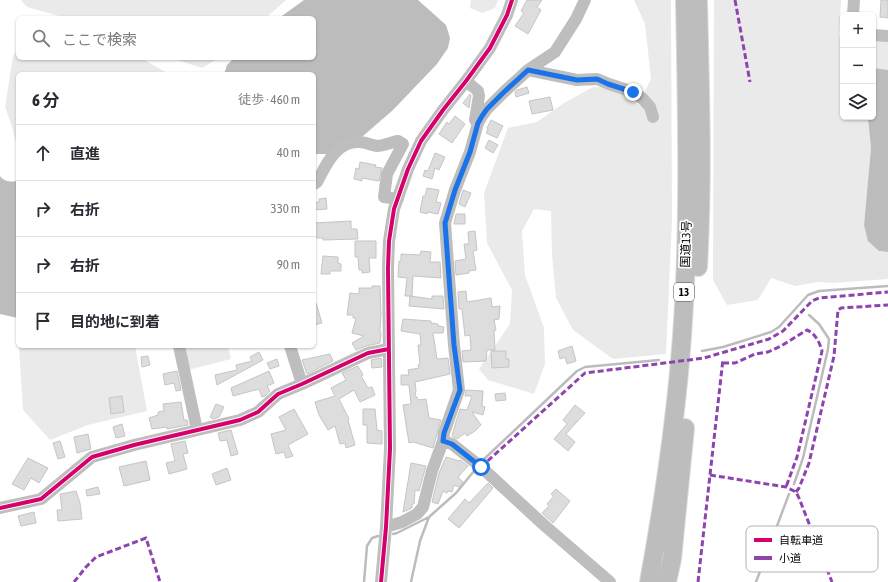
<!DOCTYPE html>
<html lang="ja">
<head>
<meta charset="utf-8">
<style>
	:root { --surface:#fff; --page:#f2f2f3; --text:#2b2b33; --muted:#7c7c81; --line:#e1e1e2 }
	body { margin:0; font-family:"Asap Condensed","Noto Sans JP",sans-serif; background:var(--page); color:var(--text) }
	.controls { position:absolute; right:12px; top:12px; display:grid; overflow:hidden; border-radius:6px; box-shadow:0 1px 3px #0004 }
	.controls button { width:36px; height:36px; display:grid; place-items:center; padding:0; border:0; border-bottom:1px solid var(--line); background:var(--surface); color:var(--text); font:20px sans-serif }
	.stop { position:absolute; width:12px; height:12px; margin:-9px; border:3px solid #1a73e8; border-radius:50%; background:#fff }
	.stop.end { background:#1a73e8; border-color:#fff; box-shadow:0 1px 4px #0008 }
	.list { margin:0; padding:0; list-style:none }
	h2 { display:flex; justify-content:space-between; align-items:center; height:52px; margin:0; padding:0 16px; font-size:17px }
	h2 small { font-size:13px; font-weight:400; color:var(--muted) }
	.list li { display:grid; grid-template-columns:26px 1fr auto; gap:12px; align-items:center; box-sizing:border-box; height:56px; padding:0 16px; border-top:1px solid var(--line) }
	.list b { display:block; font-size:15px; white-space:nowrap }
	.list em { font-size:13px; font-style:normal; color:var(--muted) }
	.icon { flex:none; width:22px; height:22px; fill:none; stroke:currentColor; stroke-width:2; stroke-linecap:round; stroke-linejoin:round }
	.map { position:relative; flex:none; width:888px; height:582px; overflow:hidden }
	.search { position:absolute; background:var(--surface); box-shadow:0 1px 3px #0004; left:16px; top:16px; width:300px; height:44px; display:flex; align-items:center; gap:10px; box-sizing:border-box; padding:0 14px; border-radius:6px; color:var(--muted); font-size:15px }
	.panel { position:absolute; background:var(--surface); box-shadow:0 1px 3px #0004; left:16px; top:72px; width:300px; height:276px; border-radius:6px }
	.map>svg:first-child { display:block }
	.green { fill:#eaeaea }
	.water { fill:#bcbcbc }
	.lines { fill:none; stroke-linecap:round; stroke-linejoin:round }
	.stream { stroke:#bcbcbc; stroke-width:2.5 }
	.building { fill:#ddd; stroke:#c5c5c5 }
	.highway-casing { stroke:#dbdbdb; stroke-width:20 }
	.minor { stroke:#bebebe; stroke-width:12 }
	.highway { stroke:#bdbdbd; stroke-width:18 }
	.quiet { stroke:#8e44ad; stroke-width:3; stroke-dasharray:6 3; stroke-linecap:butt }
	.cycleway-casing { stroke:#fff; stroke-width:6 }
	.cycleway { stroke:#d6006c; stroke-width:4 }
	.route { stroke:#1a73e8; stroke-width:5 }
	.labels { text-anchor:middle; stroke-width:3.5; stroke-linejoin:round; paint-order:stroke }
	.shield { fill:#fff; stroke:#4c4c4c; stroke-width:1 }
	.shield-label { font-size:11px; font-weight:bold; fill:#000 }
	.street-label { font-size:12px; fill:#000; stroke:#fff }
	.key { fill:#fff; stroke:#b2b2b2; stroke-width:1 }
	.key-label { font-size:11px; fill:#000 }
</style>
</head>
<body>
<div class="map">
<svg width="888" height="582" viewBox="0 0 888 582">
	<rect width="100%" height="100%" fill="#fff"/>
	<path class="green" d="M21 0H286L266 18H66L27 7Z
		M471 0H498L495 8 482 13 470 8Z
		M634 0H671L672 221 666 354 613 359 573 330 556 298 552 255 551 211 534 209 522 231 525 275 544 328 545 364 534 394 488 380 479 369 510 324 512 290 487 243 484 193 508 128 537 122 564 103 593 87 622 88 638 105 651 79 645 24Z
		M714 0H841L839 36 843 37V117H868L869 119 871 148 864 225 879 251 888 252V279L833 283 818 282 795 286 771 278 758 300 727 305 713 280Z
		M873 40 888 41V70L873 68Z
		M18 50V58H141L169 74H18V151L12 127 5 107 13 56Z
		M171 58H219L202 68Z
		M23 346H135L147 411 88 425 50 440 23 410 19 348Z
		M179 346H228L231 359 184 371Z"/>
	<path class="water" d="M304 0H418L446 25 450 38 448 48 437 64 393 110 363 136 329 154H314V74H224L227 65 234 58H314V18H279Z
		M873 68 888 70V252L879 251 868 241 864 225 871 148 868 117H873Z
		M0 176C4 182 12 182 18 181V318L0 314Z"/>
	<g class="lines">
		<path class="stream" d="M702 351 723 347 771 332 779 327 808 295 819 291 888 286
			M481 462 577 371 585 367 659 360
			M794 484 803 458 828 349 829 339 819 324 809 315
			M393 534 397 533 429 517 456 493 474 471
			M364 582 367 546 372 538 378 536
			M411 582 420 541 429 517
			M756 582 789 494"/>
	</g>
	<path class="building" d="M527 0H542L537 7 541 10 528 34 515 26 524 13 521 11Z
		M881 0H888V18L880 17Z
		M527 87 529 93 516 97 515 92 517 90Z
		M470 94 471 96 469 108 463 103Z
		M550 97 553 110 532 114 529 101Z
		M455 116 465 124 452 143 439 134 447 122 449 124Z
		M491 120 503 126 497 138 486 133 488 129 487 128Z
		M489 140 498 145 493 153 485 148Z
		M435 153 445 157 439 170 435 168 432 179 423 176 425 170 428 171Z
		M360 162 376 165 375 167 382 168 379 181 362 178V181L354 179 356 168 359 169Z
		M427 188 439 190 436 202 441 203 438 214 427 212V214L420 212 423 196H425Z
		M463 190 471 193 465 207 459 204Z
		M326 198 327 209 314 210V203L319 202V199Z
		M456 214H465V224H454Z
		M351 221V229H357L358 239 323 240V238H314V223Z
		M475 231 477 250 473 251 476 270 469 271V273L456 275 455 261 466 259 464 244H469L468 232Z
		M355 241H376V258H369L370 272 362 273V270H359L358 257H355Z
		M421 251 431 252 430 262H440L441 278 413 276 412 296H405L407 278 398 277 399 261H401V254L420 255Z
		M323 256 338 257V263L341 264V271H330V274H321Z
		M372 286H380L381 314 380 331 381 334 380 343 366 346 356 350 352 343 364 336 352 333 356 318H353V315H347L350 293 359 294V288H372Z
		M466 291 467 302 491 298 492 307 500 306 499 319 494 320 496 330 494 331 495 350H487L486 361 463 362 462 351 471 350 470 335 465 336 462 309H459L458 292Z
		M410 296 432 299V296H443L444 309 409 306Z
		M314 303H316L322 323 314 325Z
		M403 319 431 321V323L438 324V326L444 327 443 333H433L437 359 448 358 450 374 415 382 416 390 415 396 417 397 418 400 426 399 429 418 441 420 433 448 413 442 409 443 403 405 411 404 409 385H401V375H409L408 370 419 368 418 365 420 364 418 345H421L420 334 401 331Z
		M572 346 576 361 567 364 565 357 560 359 558 351Z
		M491 351H506V359H509V367L492 368Z
		M259 352 263 360 217 385 215 375 237 370 236 365 252 361 250 357Z
		M330 354 333 361 307 374 302 360Z
		M148 356 150 365 142 367 141 357Z
		M381 358 382 367 372 368 371 360Z
		M277 359 279 366 270 369 267 363Z
		M358 366 363 375 361 376 368 388 372 387 375 395 360 402 354 390 339 399 349 419 348 420 355 445 346 448 345 443 340 444 335 426 328 430 319 415 315 402 335 396 331 388 346 380 342 373Z
		M177 371 181 390 176 391 174 383 165 385 163 374Z
		M269 371 274 383 267 386 270 391 265 396 262 397 259 389 233 396 231 388Z
		M466 390 483 391 482 406 485 407 483 415 472 412 481 425 475 431 467 436 465 433 457 439 452 436 455 425 460 409 467 410 472 396H465Z
		M505 393 506 400 496 401 495 394Z
		M122 396 124 412 111 414 109 398Z
		M181 402 184 420H187L188 425 167 429V427L152 429 149 418 158 415V412L164 411 163 404Z
		M216 404 224 407 219 417 213 419 210 417Z
		M575 405 585 413 566 434 575 442 568 451 554 439 567 424 563 420Z
		M294 409 308 434 288 445 293 456 286 458 284 452 276 454 271 434 286 430 279 417Z
		M363 409H375L377 430 382 431V444L367 443V425H363Z
		M122 424 125 436 116 438 113 427Z
		M231 430 238 454 231 456 227 440 220 441 218 433Z
		M88 434 91 449 77 453 74 437Z
		M60 441 65 457 58 459 53 443Z
		M185 441 188 453 183 454 187 469 169 474 166 463 175 461 171 444Z
		M446 457 459 461 460 460 468 466 458 477 463 482 459 487 454 485 452 492 448 491 447 493 443 491 438 504 432 502 439 473Z
		M28 458 48 468 39 483 31 478 24 490 12 484Z
		M146 461 150 480 124 486 119 467Z
		M411 463 426 466 419 491 415 490 414 504H412V508L403 512Z
		M227 468 231 480 216 485 212 474Z
		M488 483 493 488 459 528 448 519 465 499 469 503Z
		M98 487 100 494 87 496 86 490Z
		M556 489 570 501 553 523 542 513 549 506 547 504 554 496 551 494Z
		M76 491 80 503 82 519 58 521 57 510H62L60 494Z
		M34 512 36 523 21 526 18 516Z"/>
	<g class="lines">
		<defs>
			<path id="highway" d="M698 267C703 178 700 89 698 0
				M649 582C664 500 676 419 682 336 690 224 687 112 685 0
				M667 582 672 559 685 428"/>
		</defs>
		<use href="#highway" class="highway-casing"/>
		<path class="minor" d="M853 15 854 0
			M873 35 888 36
			M528 70 577 80 597 79 609 84 633 92 643 99 650 107 653 117
			M466 81 478 91 479 96 475 120 478 123
			M314 184 317 182C326 165 336 141 359 142 365 142 371 145 377 146 383 146 392 142 398 141L403 144 387 174 384 197 398 199
			M179 346 197 430
			M290 346 302 384
			M443 441 444 433 459 390 454 345 445 223 455 190 470 152 478 123 482 116 487 109 504 92 528 70 555 52 576 19 585 0
			M0 508 41 499 92 457 134 445 240 420 258 412 278 394 302 384 368 353 389 349
			M386 527 402 522 417 514 423 507 432 471 443 441 452 444 481 467 544 525 610 582
			M381 582 386 527 390 449 388 268 389 241 394 209 408 169 421 141 443 110 466 81 490 48 507 15 512 0"/>
		<use href="#highway" class="highway"/>
		<path class="quiet" d="M735 0 750 82
			M723 363H735L755 354 768 352 781 346 807 330C815 333 820 343 822 351L797 457 786 487
			M481 467 585 373 704 358 769 339 783 331 812 301 819 298 888 292
			M710 475 786 487 796 492 799 498 832 582
			M796 492 799 488 809 463 834 356 838 310 841 308 888 305
			M74 582 86 567 96 557 146 538 160 582
			M698 582 723 359"/>
		<defs>
			<path id="cycleway" d="M0 508 41 499 92 457 134 445 240 420 258 412 278 394 302 384 368 353 389 349
				M381 582 386 527 390 449 388 268 389 241 394 209 408 169 421 141 443 110 466 81 490 48 507 15 512 0"/>
		</defs>
		<use href="#cycleway" class="cycleway-casing"/>
		<use href="#cycleway" class="cycleway"/>
	</g>
	<g class="lines">
		<path class="route" d="M481 467 452 444 443 441 444 433 460 390 454 345 445 223 455 190 470 152 478 123 482 116 487 109 504 92 528 70 577 80 597 79 608 84 633 92"/>
	</g>
	<g class="labels">
		<rect class="shield" x="674" y="283" width="20" height="18" rx="3"/>
		<g class="shield-label">
			<text x="684" y="296">13</text>
		</g>
		<g class="street-label">
			<text transform="translate(686 244) rotate(-88)" y="4">国道13号</text>
		</g>
	</g>
	<rect x="746" y="526" width="132" height="46" rx="6" class="key"/>
	<rect x="754" y="538" width="18" height="4" fill="#d6006c"/>
	<rect x="754" y="556" width="18" height="4" fill="#8e44ad"/>
	<g class="key-label">
		<text x="779" y="544">自転車道</text>
		<text x="779" y="562">小道</text>
	</g>
</svg>
<div class="controls">
<button>+</button>
<button>−</button>
<button><svg class="icon" aria-label="layers" viewBox="0 0 24 24"><path d="M12 4l9 5-9 5-9-5zM3 14l9 5 9-5"/></svg></button>
</div>
<div class="stop" style="left:481px;top:467px"></div>
<div class="stop end" style="left:633px;top:92px"></div>
<div class="search"><svg class="icon" aria-label="search" viewBox="0 0 24 24"><circle cx="10" cy="10" r="6"/><path d="M15 15l6 6"/></svg>ここで検索</div>
<section class="panel">
<h2>6 分<small>徒歩 · 460 m</small></h2>
<ul class="list">
<li><svg class="icon" aria-label="ahead" viewBox="0 0 24 24"><path d="M12 20V5M6 11l6-6 6 6"/></svg><div><b>直進</b></div><em>40 m</em></li>
<li><svg class="icon" aria-label="right" viewBox="0 0 24 24"><path d="M7 20v-9h11M14 6l5 5-5 5"/></svg><div><b>右折</b></div><em>330 m</em></li>
<li><svg class="icon" aria-label="right" viewBox="0 0 24 24"><path d="M7 20v-9h11M14 6l5 5-5 5"/></svg><div><b>右折</b></div><em>90 m</em></li>
<li><svg class="icon" aria-label="arrive" viewBox="0 0 24 24"><path d="M6 21V4h12l-3 4 3 4H6"/></svg><div><b>目的地に到着</b></div></li>
</ul>
</section>
</div>
</body>
</html>
